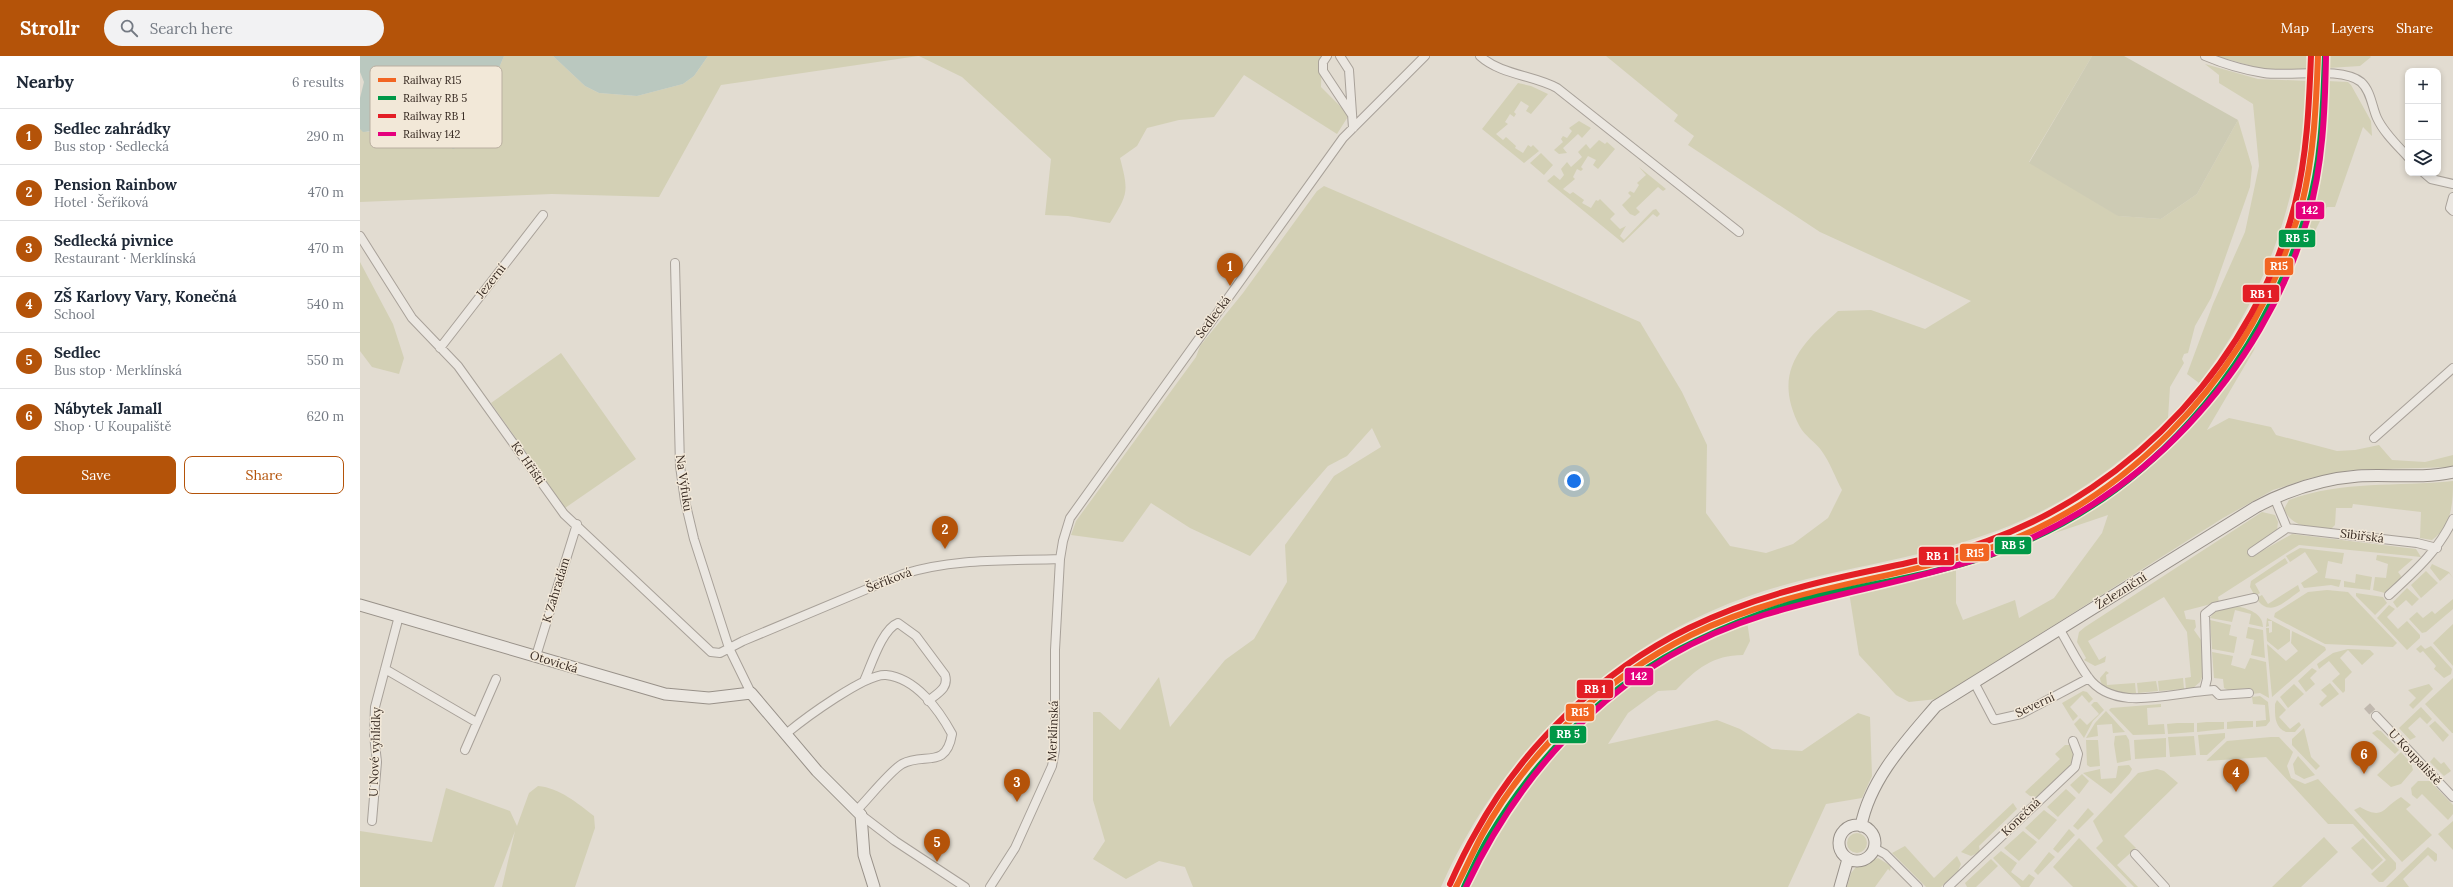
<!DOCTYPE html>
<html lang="en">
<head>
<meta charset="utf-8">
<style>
	:root { --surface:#fff; --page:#f2f2f3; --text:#1f2937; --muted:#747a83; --line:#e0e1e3; --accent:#b45309 }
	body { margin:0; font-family:Lora,serif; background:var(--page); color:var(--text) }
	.controls { position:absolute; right:12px; top:12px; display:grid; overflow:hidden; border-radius:8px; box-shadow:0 2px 6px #0003 }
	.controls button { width:36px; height:36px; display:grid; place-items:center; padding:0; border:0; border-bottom:1px solid var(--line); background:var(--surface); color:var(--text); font:20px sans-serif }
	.you { position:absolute; left:1214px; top:425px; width:14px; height:14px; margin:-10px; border:3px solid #fff; border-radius:50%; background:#1a73e8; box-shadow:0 0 0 6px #1a73e833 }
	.badge { display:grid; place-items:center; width:26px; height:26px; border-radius:50%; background:var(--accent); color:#fff; font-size:13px; font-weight:700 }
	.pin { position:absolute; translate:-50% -33px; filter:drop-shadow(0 1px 2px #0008) }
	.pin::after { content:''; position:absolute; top:21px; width:14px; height:12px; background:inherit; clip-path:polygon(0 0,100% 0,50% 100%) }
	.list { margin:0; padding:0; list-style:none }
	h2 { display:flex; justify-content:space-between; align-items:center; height:52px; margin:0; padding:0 16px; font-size:17px }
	h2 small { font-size:13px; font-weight:400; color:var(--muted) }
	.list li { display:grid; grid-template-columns:26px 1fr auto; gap:12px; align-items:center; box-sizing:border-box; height:56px; padding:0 16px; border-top:1px solid var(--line) }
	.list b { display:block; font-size:15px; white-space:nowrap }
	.list p { margin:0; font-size:13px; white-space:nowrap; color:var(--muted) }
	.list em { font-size:13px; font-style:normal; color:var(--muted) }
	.actions { display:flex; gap:8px; padding:12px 16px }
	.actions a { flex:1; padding:9px 0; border:1px solid var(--accent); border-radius:8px; text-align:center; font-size:14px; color:var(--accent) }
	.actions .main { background:var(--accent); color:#fff }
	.icon { flex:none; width:22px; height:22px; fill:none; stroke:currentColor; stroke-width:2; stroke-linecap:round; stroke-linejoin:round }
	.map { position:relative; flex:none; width:2093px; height:831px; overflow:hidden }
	header { display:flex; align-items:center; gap:24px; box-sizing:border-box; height:56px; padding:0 20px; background:var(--accent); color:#fff }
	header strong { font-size:19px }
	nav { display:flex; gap:22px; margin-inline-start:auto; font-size:14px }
	.search { width:280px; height:36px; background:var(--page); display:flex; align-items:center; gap:10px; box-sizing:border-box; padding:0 14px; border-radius:22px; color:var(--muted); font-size:15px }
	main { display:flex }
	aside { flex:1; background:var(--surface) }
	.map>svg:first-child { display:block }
	.green { fill:#d3d0b5 }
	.cemetery { fill:#cdcbb4 }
	.water { fill:#bac8bf }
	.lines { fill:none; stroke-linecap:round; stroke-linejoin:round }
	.street-tunnel { stroke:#c0b8ae; stroke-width:8; stroke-dasharray:8 4; stroke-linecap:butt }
	.street-casing { stroke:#a8a199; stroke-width:10 }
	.secondary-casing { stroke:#989189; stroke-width:13 }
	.street { stroke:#ebe7e1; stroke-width:8 }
	.secondary { stroke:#ebe7e1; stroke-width:11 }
	.rail-1-casing { stroke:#f2e8d8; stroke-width:9 }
	.rail-2-casing { stroke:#f2e8d8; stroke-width:9 }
	.rail-3-casing { stroke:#f2e8d8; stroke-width:9 }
	.rail-4-casing { stroke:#f2e8d8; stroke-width:9 }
	.rail-1 { stroke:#f26522; stroke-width:6 }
	.rail-2 { stroke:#009847; stroke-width:6 }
	.rail-3 { stroke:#e31e25; stroke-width:6 }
	.rail-4 { stroke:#e5007d; stroke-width:6 }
	.labels { text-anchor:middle; stroke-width:3; stroke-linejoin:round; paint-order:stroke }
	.street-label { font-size:12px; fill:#372a22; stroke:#f2e8d8 }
	.key { fill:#f2e8d8; stroke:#baafa1; stroke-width:1 }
	.key-label { font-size:11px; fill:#372a22 }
	.line-badge { stroke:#f2e8d8; stroke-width:1.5 }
	.badge-label { font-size:11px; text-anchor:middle; font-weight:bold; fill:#fff }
</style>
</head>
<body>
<header>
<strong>Strollr</strong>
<div class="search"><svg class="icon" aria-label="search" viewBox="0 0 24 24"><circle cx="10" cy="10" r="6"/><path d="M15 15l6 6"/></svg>Search here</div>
<nav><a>Map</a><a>Layers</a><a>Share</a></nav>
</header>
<main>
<aside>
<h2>Nearby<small>6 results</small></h2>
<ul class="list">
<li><span class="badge">1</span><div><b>Sedlec zahrádky</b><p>Bus stop · Sedlecká</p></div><em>290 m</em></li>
<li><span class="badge">2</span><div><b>Pension Rainbow</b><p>Hotel · Šeříková</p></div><em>470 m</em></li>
<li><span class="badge">3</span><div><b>Sedlecká pivnice</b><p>Restaurant · Merklínská</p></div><em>470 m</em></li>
<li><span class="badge">4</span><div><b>ZŠ Karlovy Vary, Konečná</b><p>School</p></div><em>540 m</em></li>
<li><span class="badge">5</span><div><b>Sedlec</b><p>Bus stop · Merklínská</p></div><em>550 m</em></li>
<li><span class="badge">6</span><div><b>Nábytek Jamall</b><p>Shop · U Koupaliště</p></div><em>620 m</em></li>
</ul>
<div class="actions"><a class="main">Save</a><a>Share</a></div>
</aside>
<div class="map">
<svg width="2093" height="831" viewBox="0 0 2093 831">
	<rect width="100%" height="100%" fill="#e2dcd1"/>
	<path class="green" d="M144 0H193L225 30 239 37 277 40 323 28 334 20 348 0H558L361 29 299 141 192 138 0 146V66V73L7 76 65 70 91 92 113 84 123 66 133 26Z
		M559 0H962L961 31 989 59 977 78 884 19 854 61 819 64 787 72 777 90 760 102C769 136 768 138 750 167L708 160 685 159 691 103 602 21Z
		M1246 0H1732L1669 106 1759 160 1801 163 1837 138 1878 64 1892 111 1890 131 1851 242 1835 270 1828 297 1824 298 1822 303 1824 307 1810 331 1808 362C1766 403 1719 439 1665 463 1583 501 1490 508 1404 535 1258 581 1142 692 1081 831H833L825 811 799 805 766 823 733 803 745 785 733 744V656H740L760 674 799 621 810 671 865 604 894 583 927 526 925 489 974 420 1021 391 1012 372 987 400 968 410 890 500 830 472 791 447 763 486 711 479 716 465 836 301 840 290 883 237 957 135 964 130 1280 266 1322 336 1347 389 1346 457 1370 490 1406 497 1433 488 1468 462 1482 434C1475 421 1470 406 1461 394 1455 386 1445 380 1440 371 1412 317 1439 290 1478 255L1511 254 1565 273 1611 245 1460 176 1328 89 1334 80 1314 65 1318 59Z
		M1856 0H1946L1948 13 1906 14Z
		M1967 0H2010L2011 1 2000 10 1968 12Z
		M1845 8 1898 23 1948 25C1940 139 1909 236 1839 327L1827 318 1853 248 1885 176 1899 110 1893 48 1859 27V19Z
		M1967 25 1988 26 1991 29 2011 65 2012 80 2003 71 1975 151H1967L1954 177 1947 166 1962 100Z
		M1158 27 1171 30 1188 38 1171 58 1166 55 1169 50 1161 45 1154 56 1156 58 1154 61 1150 58 1145 66 1148 68 1136 78 1143 84 1146 81 1156 90 1155 92 1163 97 1168 89 1171 91 1173 89 1179 95 1164 107 1122 73Z
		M1219 65 1231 72 1222 82 1218 78 1203 92 1207 97 1199 98 1194 94 1203 86 1201 83 1203 80 1207 82 1212 75 1209 72Z
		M1239 84 1245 88 1247 86 1255 93 1238 113 1233 109 1236 104 1228 100 1221 111 1223 113 1221 115 1217 113 1213 121 1215 123 1203 133 1210 138 1213 136 1224 144 1222 147 1231 152 1236 144 1238 145 1240 143 1255 158 1250 163 1260 173 1266 170 1260 180 1264 184 1293 154 1296 153 1300 158 1297 161 1293 158 1263 187 1187 125 1194 119 1200 124 1204 119 1201 113 1207 106 1211 111 1222 101 1218 96 1226 88 1230 93Z
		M1181 97 1193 109 1184 119 1170 107Z
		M1279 111 1306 133 1303 135 1298 131 1276 152 1280 156 1275 160 1270 158 1262 149 1271 140 1268 137 1270 135 1274 137 1279 129 1277 127 1286 119Z
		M0 206 33 268 44 302 39 318 12 311 0 295Z
		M1897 283 1894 294 1847 374 1869 362 1911 371 1916 379 1977 395 1995 394 2019 389 2032 404 2065 406 2093 399V411L1992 414 1950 422 1913 434 1863 462 1577 643 1549 646 1536 639 1499 599 1489 536 1596 511V547L1603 564 1655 544 1659 562 1694 542 1742 477 1748 459 1671 485C1768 438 1840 374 1897 283Z
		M201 297 276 403 205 452 131 347Z
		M2093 425C2093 447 2092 470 2072 484L2060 482 2061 456 1993 448 1992 452H1976L1975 469 1971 473C1953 471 1932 473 1924 453L1929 444C1983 424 2037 431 2093 425Z
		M1902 456 1915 459 1918 466 1917 474 1888 494 1893 500 1932 478 2056 493 2061 501 1939 489 1858 541 1859 546 1824 555 1826 563 1835 564 1836 571 1834 574 1841 584 1843 619 1840 626 1833 632 1826 634 1825 622 1831 621 1827 576 1804 541 1728 585 1739 604 1746 600 1745 606 1735 610 1724 604 1726 602 1717 586 1719 576 1725 571Z
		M1940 492 1984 497 1982 508 1968 505 1965 522 1981 524 1979 531 1971 529 1944 532 1941 527 1958 516 1945 496 1930 506 1926 500Z
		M2017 499 2053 503 2038 516 2041 520 2040 524 2025 537 2013 534 2015 521 2026 522 2028 508 2016 504Z
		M1925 502 1928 507 1895 528 1900 537 1895 540 1890 531 1891 525Z
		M2072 508 2089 516 2093 522 2089 517 2080 525 2070 512Z
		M2066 515 2078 527 2061 542 2051 529Z
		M1996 518 2012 521 2010 534 1984 531V525L1995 527Z
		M1938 529 1940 535C1925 545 1910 563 1896 542L1902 539 1908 548Z
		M2047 532 2059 543 2052 550 2046 544 2037 552 2033 546Z
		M1967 534 1988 536 2037 587 2033 591 1965 588 1914 561 1915 557 1948 536Z
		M1996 537 2023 541 2027 547 2015 559 1996 540Z
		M2093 543V553L2066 576 2062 577 2049 563 2057 556 2063 562 2072 555 2075 558Z
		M2029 549 2035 553 2027 561 2038 573 2047 565 2060 579V582L2047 594 2017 562Z
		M1877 550C1888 553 1903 557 1903 571L1889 568 1891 558 1875 554 1872 566 1850 562 1855 555Z
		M1907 562 1930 574V585L1918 594 1907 585 1906 572H1909V577L1912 576V565H1908L1909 570 1906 571Z
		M1850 564 1871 569 1869 579 1877 581 1874 597 1852 593Z
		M1387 565 1390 585 1383 599C1353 599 1336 613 1316 634L1298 635 1268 657 1248 688 1357 664 1380 673 1412 693 1442 695 1498 657 1510 661 1512 720 1502 742 1466 748 1428 831H1106C1160 706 1262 616 1387 565Z
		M2093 568V610L2073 587Z
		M1888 571 1903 574 1905 602 1891 599 1894 584 1886 582Z
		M1932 575 1965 591 1966 594 1912 641 1907 588 1926 605 1938 595 1931 587Z
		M2061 589 2065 593 2071 590 2092 613 2091 618 2084 622 2074 613 2076 610 2063 595 2060 597 2056 593Z
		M1988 593 2010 594 2014 598 2002 609 1988 594 1980 602 1992 616 1985 623V635L1983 637 1972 625 1980 618 1969 605 1959 613 1957 608 1973 597Z
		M1852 596 1873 600 1871 609 1885 613 1890 602 1906 606 1909 642 1900 637 1892 638 1891 632 1868 634 1864 632 1863 623 1854 622Z
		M1952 612 1957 615 1950 622 1955 628 1946 636 1938 625Z
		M1746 615 1749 617 1746 619 1747 629 1775 627 1776 637C1765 638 1741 637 1740 622Z
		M1823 622 1824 633 1799 635 1798 625Z
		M2093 622V677H2092L2065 648Z
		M1796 625 1798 635 1778 637 1777 627Z
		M1970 627 1979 638 1962 651 1959 648 1967 640 1961 634Z
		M1934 628 1944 638 1928 652 1920 641Z
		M2069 628 2073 633 2053 653 2049 649 2056 642 2048 634Z
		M1723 635 1727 636 1733 643 1729 647 1722 639 1710 651 1718 660 1713 665 1702 647Z
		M1900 640 1908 646 1910 665 1906 670 1896 671V665L1906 664 1905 649 1893 648 1892 641Z
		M1917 644 1926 654 1919 661 1930 673 1939 666 1941 669 1935 676H1926C1914 671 1915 659 1915 648Z
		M1734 646H1737L1744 654 1733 665 1724 682 1714 668 1720 662 1727 669 1739 658 1731 649Z
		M1801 648V651L1787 652 1788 669 1804 668 1805 678 1773 679 1749 654 1751 652Z
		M2061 651 2072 663 2067 668 2060 661 2048 672 2056 681 2050 684 2039 672Z
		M1746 655 1765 676 1753 677 1752 668 1737 669 1738 680 1726 682 1735 667Z
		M1876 665H1893V671L1867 673V666Z
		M2075 665 2089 679 2083 686 2069 670Z
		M1847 666H1864V673L1837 676V667Z
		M1817 667H1834V676L1808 678 1807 668Z
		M1944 672 1951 701 1960 710 1956 714 1932 689V683Z
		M2017 674 2021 675 2039 694 2035 698 2012 677Z
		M1865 677V682L1847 699H1840L1838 679Z
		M1766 679 1769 684 1771 704 1757 707 1754 688 1755 680Z
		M1834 680 1836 699 1810 701 1808 681Z
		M1911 681H1919L1933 696 1927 710 1931 722 1945 728 1958 723 2036 807V813L2023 826H2019L2011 818 2026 804 1993 768H1968L1906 701 1846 705 1867 685Z
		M1806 682V701L1775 703 1774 684Z
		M1726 684H1738L1740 710 1730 711 1727 709Z
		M1705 689H1710L1714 697 1713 708 1679 741 1670 740 1665 736 1700 703 1695 698Z
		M2041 696 2051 707 2053 714 2041 728 2031 731 2017 719Z
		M1938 700 1955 719 1944 723 1935 718 1933 708Z
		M2074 701 2081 708 2084 706 2091 715 2084 720 2070 706Z
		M1769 709 1772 713 1770 717 1751 738 1723 717 1740 713 1741 723 1756 722 1758 710Z
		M1797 713 1804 715 1818 727 1764 780 1776 792 1757 809 1778 831H1774L1736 792 1743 785 1733 765 1778 717Z
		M1722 718 1729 725 1719 738 1710 729Z
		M2058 725H2070L2093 749V758L2088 764 2062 738 2057 743 2052 739 2051 732Z
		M178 730C200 732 217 747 234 760L235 772 215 831H142L155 775 134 831H0V775L72 786 86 732 150 755 157 770 169 737Z
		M1706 733 1716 742 1698 761 1687 751Z
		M2041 741 2051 749 2046 753 2072 779 2042 806 1994 754 2000 751C2024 765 2023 751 2041 741Z
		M1653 747 1657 753 1619 790 1620 796 1611 800 1601 796Z
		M1728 752 1734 758 1718 774 1713 770Z
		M1684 754 1697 764 1679 784 1665 772Z
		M2093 765V794L2078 778Z
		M1709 773 1715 779 1698 797 1693 793Z
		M1663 775 1677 786 1659 805 1644 792Z
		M1487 787a10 10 0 1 1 20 0a10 10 0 1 1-20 0Z
		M1964 781 1978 796 1941 831H1912Z
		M1719 782 1767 831H1713L1693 811Z
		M2003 782 2023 804 2012 814 1991 792Z
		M1545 790 1574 822 1597 800 1601 808 1598 815 1581 831H1566L1532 797Z
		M2068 791 2077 798V804L2075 806 2068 799 2043 823 2049 831H2026Z
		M1641 795 1657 807 1651 816 1663 825 1669 818 1675 822 1669 831H1661L1633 802Z
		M1689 796 1695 801 1678 819 1674 815Z
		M1518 802 1531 810 1530 815 1528 813 1515 831H1487L1491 817 1496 811Z
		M1631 803 1638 810 1616 831H1607L1605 827Z"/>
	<path class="cemetery" d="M1732 0H1764L1878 64 1837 138 1801 163 1758 160 1669 107Z"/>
	<path class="water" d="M0 0H144L133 26 123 66 118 76 113 84 93 93 65 70 3 76 0 73V42L4 26 0 16Z
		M193 0H348L334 20 323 28 277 40 239 37 225 30Z"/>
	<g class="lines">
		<path class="street-tunnel" d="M2007 650 2016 660"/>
		<defs>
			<path id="street" d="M967 0 963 6V15L992 59
				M980 0 989 14 993 72
				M1120 0C1141 19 1173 19 1197 32L1379 176
				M1845 0C1864 8 1884 14 1904 17 1930 21 1981 10 2001 26 2011 35 2012 51 2017 62 2024 77 2037 89 2048 101
				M2064 117 2071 123 2093 128
				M2093 141 2090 152 2093 155
				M0 180 52 262 98 310 204 458 351 596 360 597 383 585 543 518C594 502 647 505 700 503
				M315 207 320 410 325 445 334 483 369 592 391 637
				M80 292 183 159
				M2014 382 2093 312
				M1914 441 1927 472 2057 487 2077 492
				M1892 496 1927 472
				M2029 539C2055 515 2078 495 2093 463
				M1700 574C1709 589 1717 606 1728 621 1753 656 1807 638 1844 635L1847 623 1845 558 1854 551 1894 542
				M176 600 217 468
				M25 613 116 666
				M504 625C511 610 522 573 538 567L556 580 585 619C589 632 578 637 568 645
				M1615 628 1634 664 1661 658 1729 622
				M1844 635 1854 634 1859 639 1889 637
				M2016 660 2093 741
				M427 677C444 663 506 617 526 619 556 622 579 654 592 678 586 714 564 696 542 708 530 715 508 743 497 754
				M105 694 136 623
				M501 759 535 785 605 831
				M12 765 17 706 14 679 15 651 39 560
				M1514 792 1525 798 1558 831
				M1775 798 1805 831
				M630 831 655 792 692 710 695 694V594L700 503 703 485 710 462 983 82 1065 0
				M1588 831 1715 711 1718 698 1713 685"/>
			<path id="secondary" d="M0 549 305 638 349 642 391 637 457 715 501 759 504 799 514 831
				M1479 787a18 18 0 1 1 36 0a18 18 0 1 1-36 0Z
				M1501 770C1510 723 1546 685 1576 650L1896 451C1928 434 1961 423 1998 420 2029 418 2062 423 2093 416
				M1480 831 1488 803"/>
		</defs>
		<use href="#street" class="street-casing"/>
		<use href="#secondary" class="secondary-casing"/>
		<use href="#street" class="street"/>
		<use href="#secondary" class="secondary"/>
		<defs>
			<path id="rail-1" d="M1096 831C1105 814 1113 796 1122 779 1169 694 1245 622 1331 579 1424 533 1527 525 1624 494 1763 448 1879 328 1927 192 1932 177 1938 163 1942 148 1954 97 1956 52 1958 0"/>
			<path id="rail-2" d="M1104 831C1112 814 1120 795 1130 779 1179 698 1249 626 1336 585 1371 568 1407 554 1445 544 1506 528 1569 520 1628 500 1786 447 1901 311 1947 155 1962 105 1963 52 1965 0"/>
			<path id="rail-3" d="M1090 828C1098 810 1106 793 1116 776 1163 690 1241 615 1329 572 1364 555 1401 542 1438 532 1501 514 1566 507 1627 485 1775 432 1896 301 1935 148 1947 99 1949 50 1951 0"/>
			<path id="rail-4" d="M1106 831C1167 702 1265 602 1404 559 1476 537 1552 525 1624 501 1778 449 1903 318 1948 161 1963 109 1965 55 1966 0"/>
		</defs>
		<use href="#rail-1" class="rail-1-casing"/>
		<use href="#rail-2" class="rail-2-casing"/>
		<use href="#rail-3" class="rail-3-casing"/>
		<use href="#rail-4" class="rail-4-casing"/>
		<use href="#rail-1" class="rail-1"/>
		<use href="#rail-2" class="rail-2"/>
		<use href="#rail-3" class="rail-3"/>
		<use href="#rail-4" class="rail-4"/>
	</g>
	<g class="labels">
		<g class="street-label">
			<text transform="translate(131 225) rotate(-52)" y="4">Jezerní</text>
			<text transform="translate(853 261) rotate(-53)" y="4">Sedlecká</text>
			<text transform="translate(168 407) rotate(55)" y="4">Ke Hřišti</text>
			<text transform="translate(324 427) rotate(82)" y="4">Na Výfuku</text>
			<text transform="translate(2002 480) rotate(7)" y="4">Sibiřská</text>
			<text transform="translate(529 524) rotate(-21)" y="4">Šeříková</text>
			<text transform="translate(196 534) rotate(-73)" y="4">K Zahradám</text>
			<text transform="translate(1761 535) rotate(-32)" y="4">Železniční</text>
			<text transform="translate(194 606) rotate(17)" y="4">Otovická</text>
			<text transform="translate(1675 649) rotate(-25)" y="4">Severní</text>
			<text transform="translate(693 675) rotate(-88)" y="4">Merklínská</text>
			<text transform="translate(15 696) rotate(-88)" y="4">U Nové vyhlídky</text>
			<text transform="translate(2055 701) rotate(47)" y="4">U Koupaliště</text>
			<text transform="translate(1661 761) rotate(-44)" y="4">Konečná</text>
		</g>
	</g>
	<rect x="10" y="10" width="132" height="82" rx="6" class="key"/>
	<rect x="18" y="22" width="18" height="4" fill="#f26522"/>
	<rect x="18" y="40" width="18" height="4" fill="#009847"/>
	<rect x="18" y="58" width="18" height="4" fill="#e31e25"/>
	<rect x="18" y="76" width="18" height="4" fill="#e5007d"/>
	<g class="key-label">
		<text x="43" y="28">Railway R15</text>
		<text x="43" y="46">Railway RB 5</text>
		<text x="43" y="64">Railway RB 1</text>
		<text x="43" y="82">Railway 142</text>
	</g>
	<g class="line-badge">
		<rect x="1935" y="145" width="30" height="19" rx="4" fill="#e5007d"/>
		<rect x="1918" y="173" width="38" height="19" rx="4" fill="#009847"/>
		<rect x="1904" y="201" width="30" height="19" rx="4" fill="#f26522"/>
		<rect x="1882" y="228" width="38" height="19" rx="4" fill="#e31e25"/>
		<rect x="1634" y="480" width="38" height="19" rx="4" fill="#009847"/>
		<rect x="1599" y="487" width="31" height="19" rx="4" fill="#f26522"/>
		<rect x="1558" y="490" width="37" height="20" rx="4" fill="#e31e25"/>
		<rect x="1264" y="611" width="30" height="19" rx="4" fill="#e5007d"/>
		<rect x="1216" y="623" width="38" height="20" rx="4" fill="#e31e25"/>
		<rect x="1205" y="647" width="30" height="19" rx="4" fill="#f26522"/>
		<rect x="1189" y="669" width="38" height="19" rx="4" fill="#009847"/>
	</g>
	<g class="badge-label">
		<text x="1950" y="158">142</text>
		<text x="1937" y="186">RB 5</text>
		<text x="1919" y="214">R15</text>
		<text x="1901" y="242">RB 1</text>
		<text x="1653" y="493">RB 5</text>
		<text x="1615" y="501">R15</text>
		<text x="1577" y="504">RB 1</text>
		<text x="1279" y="624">142</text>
		<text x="1235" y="637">RB 1</text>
		<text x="1220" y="660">R15</text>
		<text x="1208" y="682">RB 5</text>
	</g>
</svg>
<div class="controls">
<button>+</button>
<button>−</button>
<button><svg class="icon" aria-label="layers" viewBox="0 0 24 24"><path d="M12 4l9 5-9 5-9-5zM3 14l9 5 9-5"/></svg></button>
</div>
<div class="you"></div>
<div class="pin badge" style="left:870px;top:230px">1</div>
<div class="pin badge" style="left:585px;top:493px">2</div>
<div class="pin badge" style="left:657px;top:746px">3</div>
<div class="pin badge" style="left:1876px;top:736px">4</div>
<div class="pin badge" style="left:577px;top:806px">5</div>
<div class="pin badge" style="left:2004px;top:718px">6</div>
</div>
</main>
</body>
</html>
